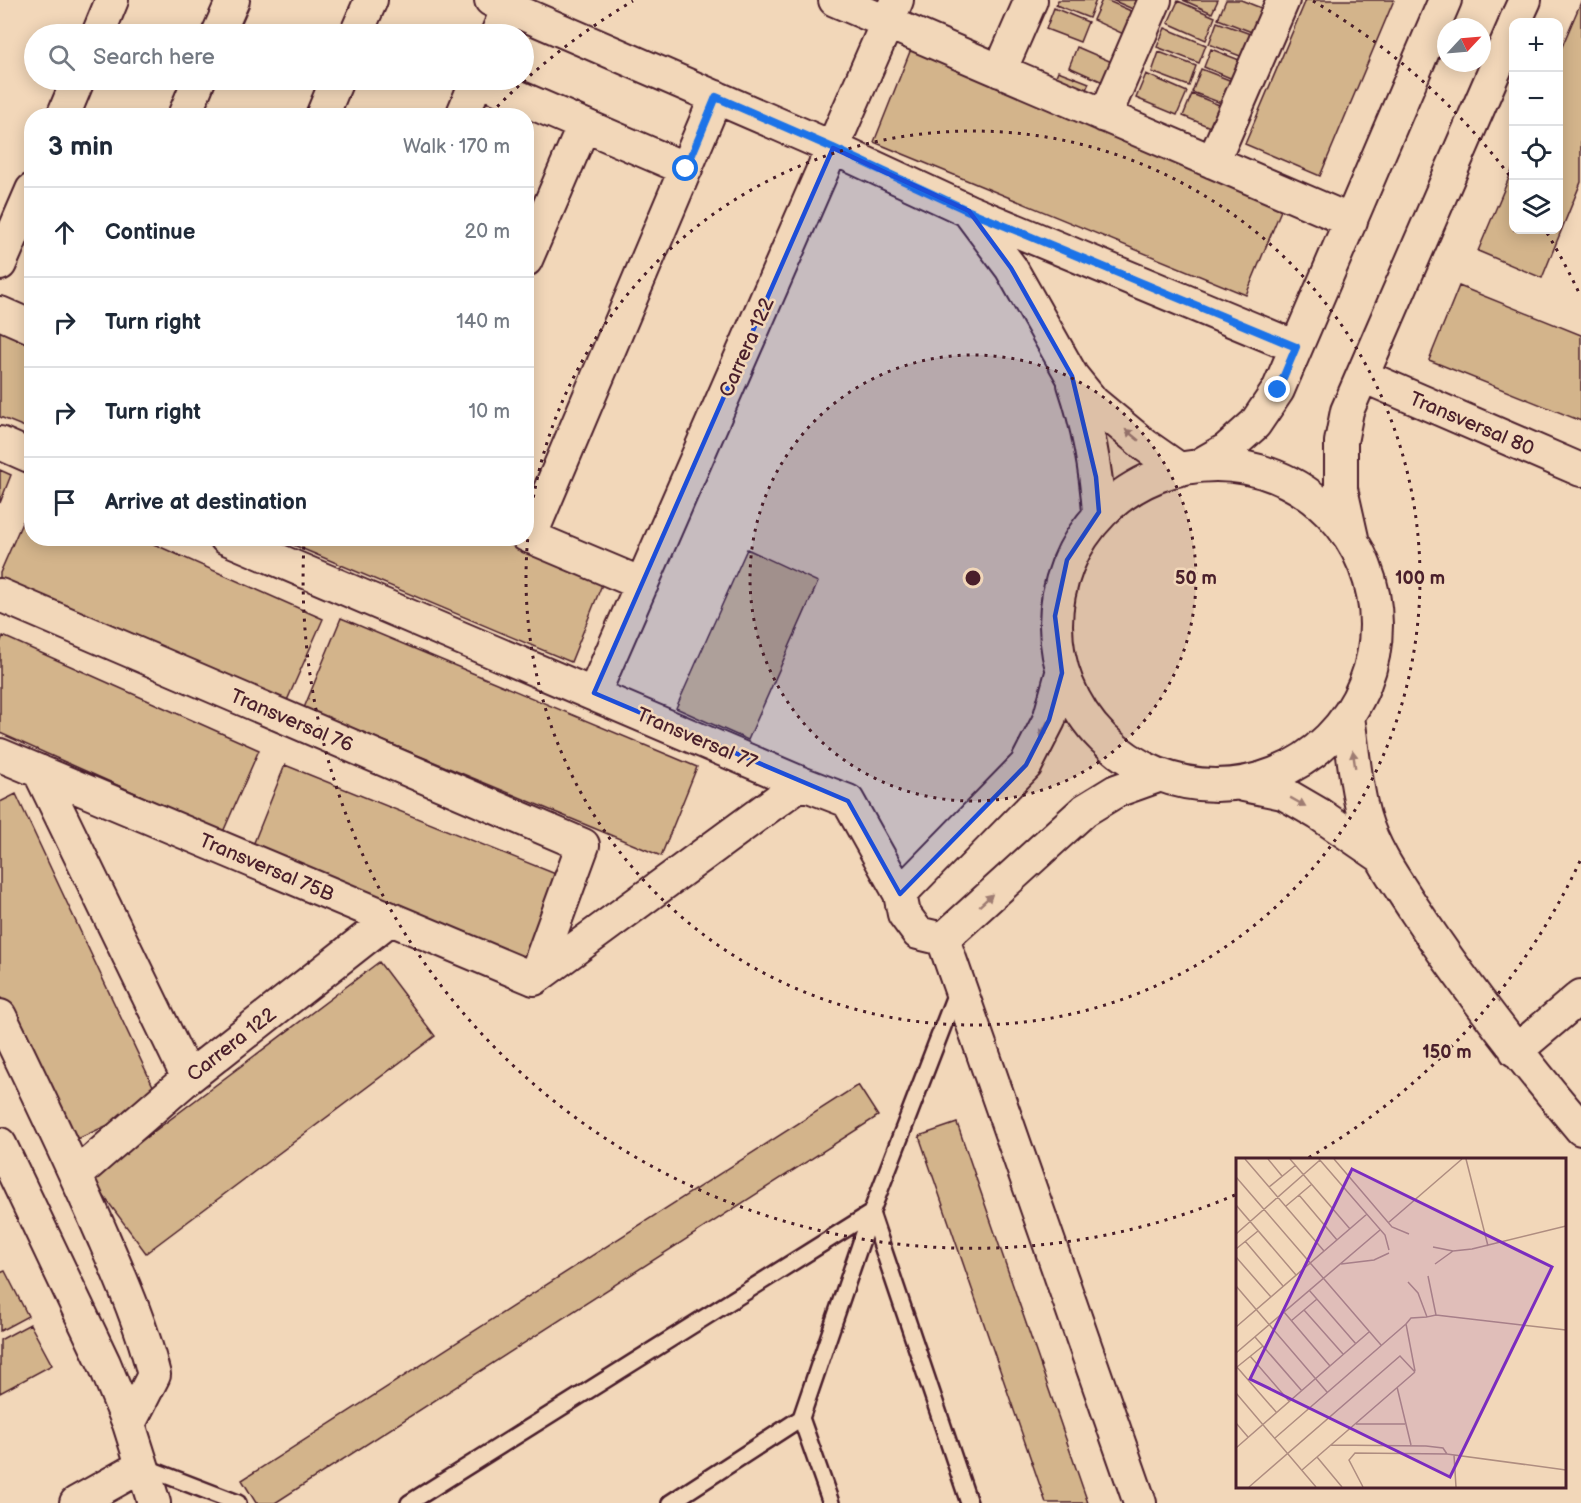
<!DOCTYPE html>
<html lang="en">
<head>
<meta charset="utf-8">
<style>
	:root { --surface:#fff; --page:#f6f6f7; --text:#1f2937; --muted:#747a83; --line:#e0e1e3 }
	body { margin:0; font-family:"Balsamiq Sans",sans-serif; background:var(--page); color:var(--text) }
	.controls { position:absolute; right:18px; top:18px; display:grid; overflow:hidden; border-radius:12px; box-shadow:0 3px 15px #0003 }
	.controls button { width:54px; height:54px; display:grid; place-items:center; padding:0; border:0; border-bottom:2px solid var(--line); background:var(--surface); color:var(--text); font:30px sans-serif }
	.compass { position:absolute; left:1437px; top:18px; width:54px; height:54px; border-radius:50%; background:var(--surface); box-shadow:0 3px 15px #0003; rotate:64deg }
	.stop { position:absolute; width:18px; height:18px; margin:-14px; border:4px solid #1a73e8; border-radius:50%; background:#fff }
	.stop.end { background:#1a73e8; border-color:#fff; box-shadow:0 2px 6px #0008 }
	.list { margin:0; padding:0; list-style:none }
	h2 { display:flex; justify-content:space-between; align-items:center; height:78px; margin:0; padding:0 24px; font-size:26px }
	h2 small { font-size:20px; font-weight:400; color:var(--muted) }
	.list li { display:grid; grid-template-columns:39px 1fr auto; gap:18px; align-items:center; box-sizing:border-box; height:90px; padding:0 24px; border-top:2px solid var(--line) }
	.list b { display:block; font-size:22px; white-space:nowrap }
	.list em { font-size:20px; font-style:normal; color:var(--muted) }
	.icon { flex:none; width:33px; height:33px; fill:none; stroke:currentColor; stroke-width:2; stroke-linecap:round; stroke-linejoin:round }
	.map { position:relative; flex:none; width:1581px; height:1503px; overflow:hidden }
	.search { position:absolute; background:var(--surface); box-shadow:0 3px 15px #0003; left:24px; top:24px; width:510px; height:66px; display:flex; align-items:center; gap:15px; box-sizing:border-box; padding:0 21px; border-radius:33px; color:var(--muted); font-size:22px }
	.panel { position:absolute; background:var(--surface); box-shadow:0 3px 15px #0003; left:24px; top:108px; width:510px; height:438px; border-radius:24px }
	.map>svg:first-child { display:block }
	.building { fill:#d3b48b; stroke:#4a1f2b; stroke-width:1.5 }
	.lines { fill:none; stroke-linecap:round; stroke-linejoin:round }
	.service-casing { stroke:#4a1f2b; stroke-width:20 }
	.minor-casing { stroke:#4a1f2b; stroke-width:36 }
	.service { stroke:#f2d7b9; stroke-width:15 }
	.minor { stroke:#f2d7b9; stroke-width:32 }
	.oneway { fill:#9e7b72 }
	.route { stroke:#1a73e8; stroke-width:8 }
	.marked { fill:#1d4ed8; fill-opacity:0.2; stroke:#1d4ed8; stroke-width:4.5; stroke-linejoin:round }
	.ring { fill:none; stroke:#4a1f2b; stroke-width:3; stroke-dasharray:3 6 }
	.labels { text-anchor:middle; stroke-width:5; stroke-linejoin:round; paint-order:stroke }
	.street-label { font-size:20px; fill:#4a1f2b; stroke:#f2d7b9 }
	.inset-road { fill:none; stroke:#af8d80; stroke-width:1.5 }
	.view { fill:#7b2cbf; fill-opacity:0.15; stroke:#7b2cbf; stroke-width:3 }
	.inset-edge { fill:none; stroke:#4a1f2b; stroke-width:3 }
	.centre { fill:#4a1f2b; stroke:#f2d7b9; stroke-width:3 }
	.ring-label { font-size:18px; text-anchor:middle; font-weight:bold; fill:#4a1f2b; stroke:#f2d7b9; stroke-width:5; stroke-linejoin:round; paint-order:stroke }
</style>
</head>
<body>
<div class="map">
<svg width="1581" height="1503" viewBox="0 0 1581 1503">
	<rect width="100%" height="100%" fill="#f2d7b9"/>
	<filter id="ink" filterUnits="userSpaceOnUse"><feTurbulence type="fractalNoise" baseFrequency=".0167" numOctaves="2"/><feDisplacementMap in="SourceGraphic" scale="12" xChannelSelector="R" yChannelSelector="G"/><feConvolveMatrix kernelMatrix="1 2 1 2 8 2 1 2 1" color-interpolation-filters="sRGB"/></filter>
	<g filter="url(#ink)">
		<path class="building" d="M1058 0H1096L1089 18 1056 5Z
			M1102 0H1106L1140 15 1130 37 1093 20Z
			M1112 0H1148L1142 13Z
			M1183 0H1218L1212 13Z
			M1226 0H1241L1266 10 1257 34 1218 19Z
			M1306 0H1394L1320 176 1245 144Z
			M1178 1 1215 17 1206 40 1168 23Z
			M1581 2V182L1542 278 1478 251 1514 166V230H1558V56Z
			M1054 8 1088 22 1080 42 1046 29Z
			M1217 22 1256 36 1248 59 1209 44Z
			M1165 28 1206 45 1199 63 1157 47Z
			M1077 47 1121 66 1112 86 1069 67Z
			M911 49 1284 203 1246 295 874 142Z
			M1211 49 1247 63 1240 82 1204 67Z
			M1159 52 1196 66 1189 86 1152 72Z
			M1201 69 1237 83 1229 106 1192 92Z
			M1058 71 1089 83 1082 98 1052 86Z
			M1146 74 1187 92 1177 115 1136 98Z
			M1192 94 1229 109 1220 131 1183 116Z
			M1459 286 1581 335V421L1429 360Z
			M0 324 32 337V430L0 417Z
			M0 470 11 475 0 503Z
			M32 500V538H140L323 619 285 705 0 580V573Z
			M277 538H499L603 582 571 662Z
			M747 549 818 582 748 740 676 708Z
			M341 618 697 767 661 856 304 708Z
			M3 636 259 750 223 832 0 733V643Z
			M285 765 563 877 529 962 251 850Z
			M16 794 160 1101 69 1143 0 996V802Z
			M379 962 435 1036 146 1253 91 1179Z
			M858 1085 878 1116 275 1503H256L242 1480Z
			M957 1123 1088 1503H1046L919 1136Z
			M5 1271 28 1316 0 1331V1273Z
			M30 1324 52 1365 0 1393V1340Z"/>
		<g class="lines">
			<defs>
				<path id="service" d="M801 1418 831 1503
					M142 1466 238 1503
					M409 1503 871 1213 969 1503
					M670 1503 801 1418 871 1213 957 990"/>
				<path id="minor" d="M491 0 833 148 969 211 1296 347
					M835 0 1351 221
					M1515 22 1525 0
					M98 34 112 0
					M218 34 233 0
					M356 34 371 0
					M497 34 508 7
					M1000 71 1031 0
					M479 80 686 169
					M63 116 78 80
					M184 116 199 80
					M322 116 337 80
					M462 116 477 80
					M1105 116 1155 0
					M1213 162 1283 0
					M969 212 1011 268 1072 376 1093 402 1146 446 1179 469
					M526 260 584 125
					M0 264 32 190
					M0 313 32 327
					M1363 376 1581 470
					M1074 384C1088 426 1096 469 1099 512
					M0 443 32 457
					M1201 464 1227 449 1255 424 1278 390 1445 0
					M1056 625a160 160 0 1 1 320 0a160 160 0 1 1-320 0Z
					M526 535 642 584
					M530 537 716 97
					M226 538 801 783
					M1352 538 1341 489V442L1347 411 1514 26
					M0 595 583 845 534 979
					M594 693 897 0
					M1348 717C1353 750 1355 784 1364 816 1374 851 1396 881 1416 912 1466 988 1522 1059 1581 1129
					M0 755 534 979
					M39 771 188 1078
					M1244 785 1283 793 1319 814 1380 856
					M943 939 1140 1503
					M943 939 918 933 904 914 900 894 1026 765 1049 720 1062 673
					M943 939 1085 810 1116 791 1158 776
					M534 979 801 783 848 801 900 894
					M0 1016C36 1090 71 1163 104 1239 123 1283 143 1329 154 1375L129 1424
					M1516 1051 1581 996
					M0 1144 104 1363 129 1424 154 1503
					M76 1175 188 1078 390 919
					M76 1503 142 1466"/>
			</defs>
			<use href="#service" class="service-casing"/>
			<use href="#minor" class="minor-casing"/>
			<use href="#service" class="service"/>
			<use href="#minor" class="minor"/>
		</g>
		<defs><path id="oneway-solid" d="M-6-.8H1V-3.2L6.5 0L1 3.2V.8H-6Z" transform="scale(1.5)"/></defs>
		<g class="oneway">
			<use href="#oneway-solid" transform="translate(1132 435) rotate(-141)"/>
			<use href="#oneway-solid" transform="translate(1044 729) rotate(117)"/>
			<use href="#oneway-solid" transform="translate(1354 759) rotate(-98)"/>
			<use href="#oneway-solid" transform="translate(1298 802) rotate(29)"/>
			<use href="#oneway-solid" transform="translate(986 900) rotate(-42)"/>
		</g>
	</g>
	<g class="lines" filter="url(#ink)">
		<path class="route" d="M686 169 716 97 833 148 969 211 1296 347 1278 390"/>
	</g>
	<path class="marked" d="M833 148 969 211 1011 268 1072 376 1096 477 1099 512 1067 560 1055 616 1062 673 1049 720 1026 765 900 894 848 801 594 693Z"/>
	<circle cx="973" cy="578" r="223" fill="#4a1f2b" fill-opacity=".12"/>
	<g class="ring">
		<circle cx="973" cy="578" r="223"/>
		<circle cx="973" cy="578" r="447"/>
		<path d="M1580 861A670 670 0 0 1 1308 1158M1235 1195A670 670 0 0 1 304 543M491 113A670 670 0 0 1 633 1M1313 1A670 670 0 0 1 1512 179M1547 233A670 670 0 0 1 1580 295"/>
	</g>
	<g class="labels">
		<g class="street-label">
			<text transform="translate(746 347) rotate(-66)" y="7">Carrera 122</text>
			<text transform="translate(1472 423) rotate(23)" y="7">Transversal 80</text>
			<text transform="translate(292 720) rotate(23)" y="7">Transversal 76</text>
			<text transform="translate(697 738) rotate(23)" y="7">Transversal 77</text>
			<text transform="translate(267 867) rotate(23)" y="7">Transversal 75B</text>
			<text transform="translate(231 1044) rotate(-38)" y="7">Carrera 122</text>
		</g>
	</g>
	<g transform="translate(1236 1158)">
		<rect width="330" height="330" fill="#f2d7b9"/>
		<path class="inset-road" d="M9 1 88 93M32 1 46 18M54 1 114 71M83 1 149 77 153 92M98 1 156 69 173 76M230 1 252 88M0 19 145 187M33 29 60 7M63 37 101 82M0 47 60 117M50 48 76 26M152 65 226 1M0 76 84 2M9 83 47 128M197 89 217 93 236 91 330 68M0 91 22 73M0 99 35 139M105 106 138 102 153 95M199 106 217 93M192 118 200 157M172 124 182 135 191 159 200 157 330 172M0 128 91 234M73 132 120 186M68 152 107 196M48 154 94 208M55 163 81 141M0 169 131 56M19 179 66 233M0 195 144 72M14 198 53 243M0 208 41 255M1 209 27 188M179 213 170 166 175 160 191 159M161 229 175 287M0 235 80 329M0 265 12 279M120 266H169M39 280 170 166M95 287 190 288 207 290 211 296M0 290 133 174M218 297 220 329M81 299 106 329M66 312 179 214M13 329 164 198 179 214M127 329 113 302 119 295 211 296 330 312"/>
		<path class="view" d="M116 11 316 109 214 319 14 221Z"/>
		<rect width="330" height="330" class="inset-edge"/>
	</g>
	<circle cx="973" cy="578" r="9" class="centre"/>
	<g class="ring-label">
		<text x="1196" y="584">50 m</text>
		<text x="1420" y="584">100 m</text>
		<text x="1447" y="1058">150 m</text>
	</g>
</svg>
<div class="controls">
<button>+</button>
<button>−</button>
<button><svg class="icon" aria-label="locate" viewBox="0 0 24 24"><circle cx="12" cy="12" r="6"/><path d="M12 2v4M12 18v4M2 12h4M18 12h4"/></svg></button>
<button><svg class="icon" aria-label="layers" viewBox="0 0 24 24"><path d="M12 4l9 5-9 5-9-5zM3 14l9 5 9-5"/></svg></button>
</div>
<svg class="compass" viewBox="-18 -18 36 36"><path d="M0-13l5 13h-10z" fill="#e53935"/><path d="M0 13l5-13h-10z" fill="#747a83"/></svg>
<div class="stop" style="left:686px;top:169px"></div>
<div class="stop end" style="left:1278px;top:390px"></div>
<div class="search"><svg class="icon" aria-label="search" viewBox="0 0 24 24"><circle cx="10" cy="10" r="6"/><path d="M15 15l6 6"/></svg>Search here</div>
<section class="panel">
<h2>3 min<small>Walk · 170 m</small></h2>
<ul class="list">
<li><svg class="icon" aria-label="ahead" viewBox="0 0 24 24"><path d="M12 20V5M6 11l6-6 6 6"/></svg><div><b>Continue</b></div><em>20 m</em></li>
<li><svg class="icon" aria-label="right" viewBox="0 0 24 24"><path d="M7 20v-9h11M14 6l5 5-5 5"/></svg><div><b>Turn right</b></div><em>140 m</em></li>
<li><svg class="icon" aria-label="right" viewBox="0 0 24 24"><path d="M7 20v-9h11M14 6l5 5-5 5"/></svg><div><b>Turn right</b></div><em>10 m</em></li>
<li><svg class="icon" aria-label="arrive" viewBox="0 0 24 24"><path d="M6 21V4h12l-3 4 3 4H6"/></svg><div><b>Arrive at destination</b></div></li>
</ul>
</section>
</div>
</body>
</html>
